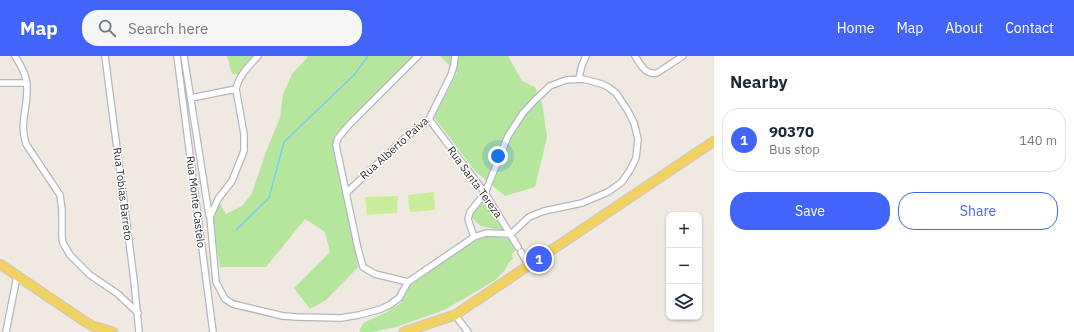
<!DOCTYPE html>
<html lang="en">
<head>
<meta charset="utf-8">
<style>
	:root { --surface:#fff; --page:#f6f6f7; --text:#1f2937; --muted:#747a83; --line:#e0e1e3; --accent:#4264fb }
	body { margin:0; font-family:"IBM Plex Sans",sans-serif; background:var(--page); color:var(--text) }
	.controls { position:absolute; right:12px; bottom:12px; display:grid; overflow:hidden; border-radius:8px; box-shadow:0 1px 3px #0004 }
	.controls button { width:36px; height:36px; display:grid; place-items:center; padding:0; border:0; border-bottom:1px solid var(--line); background:var(--surface); color:var(--text); font:20px sans-serif }
	.you { position:absolute; left:498px; top:100px; width:14px; height:14px; margin:-10px; border:3px solid #fff; border-radius:50%; background:#1a73e8; box-shadow:0 0 0 6px #1a73e833 }
	.badge { display:grid; place-items:center; width:26px; height:26px; border-radius:50%; background:var(--accent); color:#fff; font-size:13px; font-weight:700 }
	.pin { position:absolute; translate:-50% -50%; border:2px solid #fff; box-shadow:0 1px 4px #0006 }
	.list { margin:0; padding:0; list-style:none }
	h2 { display:flex; justify-content:space-between; align-items:center; height:52px; margin:0; padding:0 16px; font-size:17px }
	h2 small { font-size:13px; font-weight:400; color:var(--muted) }
	.list li { display:grid; grid-template-columns:26px 1fr auto; gap:12px; align-items:center; box-sizing:border-box; height:64px; margin:0 8px 8px; padding:0 8px; border:1px solid var(--line); border-radius:16px }
	.list b { display:block; font-size:15px; white-space:nowrap }
	.list p { margin:0; font-size:13px; white-space:nowrap; color:var(--muted) }
	.list em { font-size:13px; font-style:normal; color:var(--muted) }
	.actions { display:flex; gap:8px; padding:12px 16px }
	.actions a { flex:1; padding:9px 0; border:1px solid var(--accent); border-radius:16px; text-align:center; font-size:14px; color:var(--accent) }
	.actions .main { background:var(--accent); color:#fff }
	.icon { flex:none; width:22px; height:22px; fill:none; stroke:currentColor; stroke-width:2; stroke-linecap:round; stroke-linejoin:round }
	.map { position:relative; flex:none; width:714px; height:276px; overflow:hidden }
	header { display:flex; align-items:center; gap:24px; box-sizing:border-box; height:56px; padding:0 20px; background:var(--accent); color:#fff }
	header strong { font-size:19px }
	nav { display:flex; gap:22px; margin-inline-start:auto; font-size:14px }
	.search { width:280px; height:36px; background:var(--page); display:flex; align-items:center; gap:10px; box-sizing:border-box; padding:0 14px; border-radius:16px; color:var(--muted); font-size:15px }
	main { display:flex }
	aside { flex:1; background:var(--surface) }
	.map>svg:first-child { display:block }
	.green { fill:#b6e59e }
	.pitch { fill:#c9ec9a }
	.lines { fill:none; stroke-linecap:round; stroke-linejoin:round }
	.stream { stroke:#75cff0; stroke-width:1.5 }
	.street-casing { stroke:#b4b7c1; stroke-width:8 }
	.primary-casing { stroke:#c9c9c9; stroke-width:11 }
	.street { stroke:#fff; stroke-width:5.5 }
	.primary { stroke:#f2d163; stroke-width:9 }
	.labels { text-anchor:middle; stroke-width:3; stroke-linejoin:round; paint-order:stroke }
	.street-label { font-size:11px; fill:#2e2e2e; stroke:#fff }
</style>
</head>
<body>
<header>
<strong>Map</strong>
<div class="search"><svg class="icon" aria-label="search" viewBox="0 0 24 24"><circle cx="10" cy="10" r="6"/><path d="M15 15l6 6"/></svg>Search here</div>
<nav><a>Home</a><a>Map</a><a>About</a><a>Contact</a></nav>
</header>
<main>
<div class="map">
<svg width="714" height="276" viewBox="0 0 714 276">
	<rect width="100%" height="100%" fill="#efe9e1"/>
	<path class="green" d="M227 0H257L240 18H232Z
		M307 0H413L334 80 358 211 326 244 310 253 294 232 330 196 325 176 305 163 266 211H220L212 162 219 146 226 158 242 150 252 137 267 93 280 62 283 38 292 18 307 2Z
		M440 0H508L522 25 535 31 542 47 547 81 535 131 505 140 476 116 434 61 457 17Z
		M485 139 506 174 504 175 481 170 471 161 473 156Z
		M485 179 510 183 516 194 512 198 513 203 509 206 505 214 494 225 444 254 396 271 373 276H359L363 267 385 257 401 247 411 229 466 190Z"/>
	<path class="pitch" d="M434 136 435 154 410 156 408 139Z
		M398 140 397 157 367 159 365 141Z"/>
	<g class="lines">
		<path class="stream" d="M236 174 269 142 284 86 354 19 368 0"/>
		<defs>
			<path id="street" d="M15 0C19 7 24 14 26 23 31 46 18 64 26 88L60 139 62 154V181L63 187 70 199 90 219 118 238 138 257
				M105 0 134 224 139 276
				M177 0 213 276
				M184 0 209 159
				M635 0C641 9 645 19 657 17L683 0
				M579 22 582 9 586 0
				M0 27H27
				M236 33 244 78V95L232 125 218 143 210 161 216 226 225 243 233 248 283 260 297 261 341 262 359 259 381 253 391 248 399 242 408 226 474 181 486 177 511 178 529 161 544 155 582 147 608 136 622 126 630 114 636 102 637 93 638 83 634 67 628 55 616 37 608 31 602 28 583 23 566 24 550 30 536 43 523 57 508 80 485 137 470 156 468 163 474 181
				M191 42 236 33C239 19 249 10 258 0
				M429 63 485 137 518 191
				M346 137 406 81 429 63 451 19 454 9 455 0
				M521 196 528 209
				M408 226 375 218 363 211 358 193 336 89 338 82 349 69 418 0
				M455 259 468 276
				M6 276 17 220"/>
			<path id="primary" d="M0 208 84 265 93 270 113 276
				M404 276 455 259 714 85"/>
		</defs>
		<use href="#street" class="street-casing"/>
		<use href="#primary" class="primary-casing"/>
		<use href="#street" class="street"/>
		<use href="#primary" class="primary"/>
	</g>
	<g class="labels">
		<g class="street-label">
			<text transform="translate(394 92) rotate(-42)" y="4">Rua Alberto Paiva</text>
			<text transform="translate(475 126) rotate(54)" y="4">Rua Santa Tereza</text>
			<text transform="translate(123 138) rotate(83)" y="4">Rua Tobias Barreto</text>
			<text transform="translate(196 146) rotate(83)" y="4">Rua Monte Castelo</text>
		</g>
	</g>
</svg>
<div class="controls">
<button>+</button>
<button>−</button>
<button><svg class="icon" aria-label="layers" viewBox="0 0 24 24"><path d="M12 4l9 5-9 5-9-5zM3 14l9 5 9-5"/></svg></button>
</div>
<div class="you"></div>
<div class="pin badge" style="left:539px;top:203px">1</div>
</div>
<aside>
<h2>Nearby<small></small></h2>
<ul class="list">
<li><span class="badge">1</span><div><b>90370</b><p>Bus stop</p></div><em>140 m</em></li>
</ul>
<div class="actions"><a class="main">Save</a><a>Share</a></div>
</aside>
</main>
</body>
</html>
